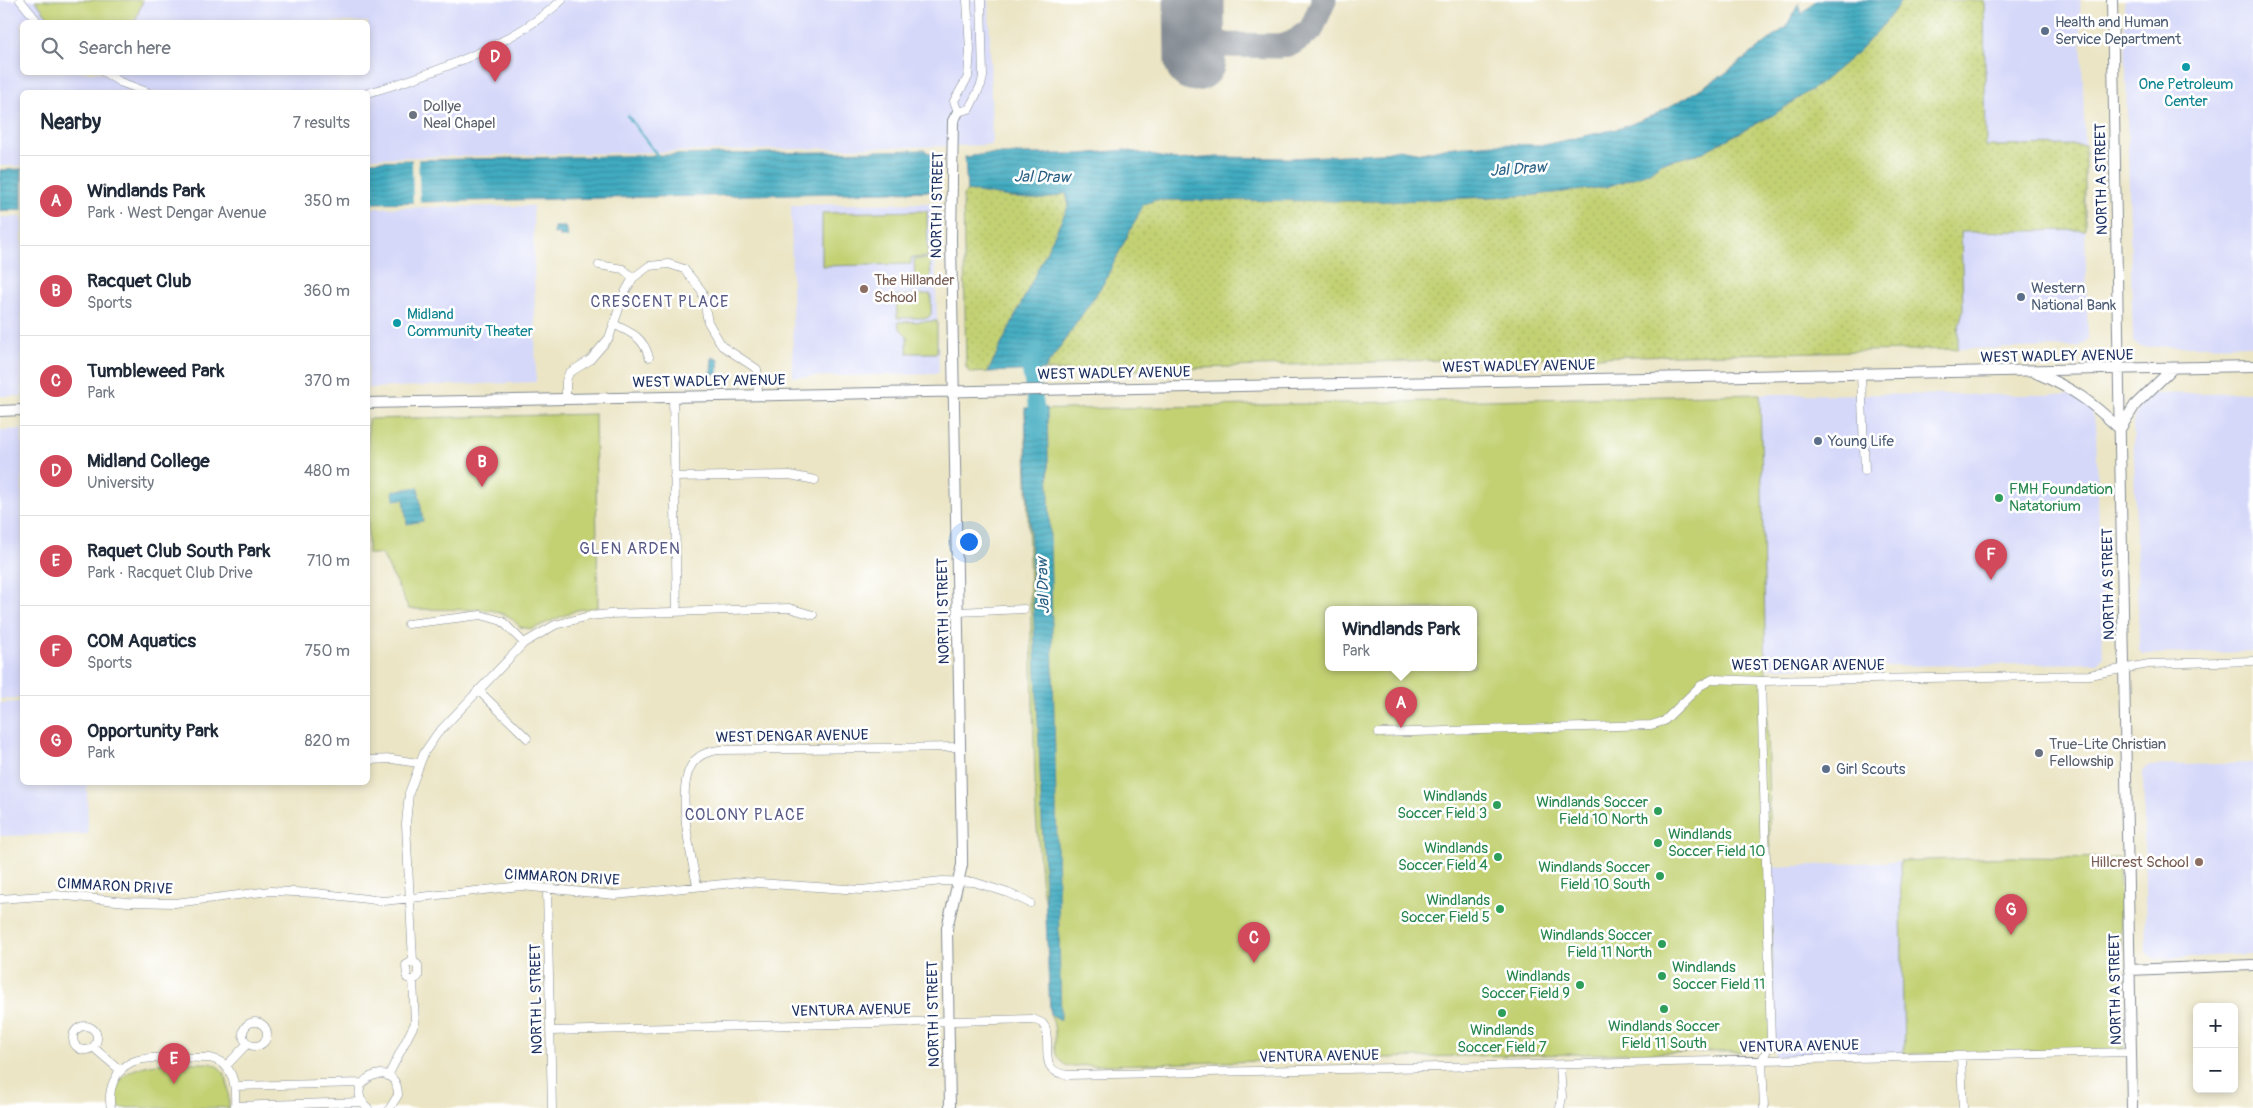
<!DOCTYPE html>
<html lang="en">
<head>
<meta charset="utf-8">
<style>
	:root { --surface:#fff; --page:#f6f6f7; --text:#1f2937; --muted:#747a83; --line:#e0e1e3; --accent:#d1495b }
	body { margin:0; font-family:Pangolin,sans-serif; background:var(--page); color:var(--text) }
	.controls { position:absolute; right:15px; bottom:15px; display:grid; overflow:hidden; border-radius:8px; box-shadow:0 2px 8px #0003 }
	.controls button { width:45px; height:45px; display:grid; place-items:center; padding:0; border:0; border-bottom:1px solid var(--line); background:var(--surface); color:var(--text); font:25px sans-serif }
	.you { position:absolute; left:968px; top:541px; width:18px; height:18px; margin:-12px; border:4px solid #fff; border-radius:50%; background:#1a73e8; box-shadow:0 0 0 8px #1a73e833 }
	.badge { display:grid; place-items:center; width:32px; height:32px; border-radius:50%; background:var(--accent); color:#fff; font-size:16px; font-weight:700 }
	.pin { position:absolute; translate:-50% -41px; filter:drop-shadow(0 1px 2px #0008) }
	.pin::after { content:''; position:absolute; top:26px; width:18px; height:15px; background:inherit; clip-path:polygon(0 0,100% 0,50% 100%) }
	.popup { position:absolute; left:1325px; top:606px; width:152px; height:65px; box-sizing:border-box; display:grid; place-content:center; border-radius:8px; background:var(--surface); filter:drop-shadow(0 1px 4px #0005); font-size:16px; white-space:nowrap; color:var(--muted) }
	.popup b { font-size:19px; color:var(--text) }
	.popup::after { content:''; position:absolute; left:50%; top:100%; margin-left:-10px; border:10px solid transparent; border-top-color:var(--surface) }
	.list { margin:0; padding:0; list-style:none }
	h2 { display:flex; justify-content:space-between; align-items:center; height:65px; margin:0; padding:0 20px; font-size:21px }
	h2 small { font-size:16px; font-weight:400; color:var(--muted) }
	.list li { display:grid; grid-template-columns:32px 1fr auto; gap:15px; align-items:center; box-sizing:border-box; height:90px; padding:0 20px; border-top:1px solid var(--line) }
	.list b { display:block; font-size:19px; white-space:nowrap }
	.list p { margin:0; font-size:16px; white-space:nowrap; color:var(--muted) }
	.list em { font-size:16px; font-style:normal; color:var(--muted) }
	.icon { flex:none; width:28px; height:28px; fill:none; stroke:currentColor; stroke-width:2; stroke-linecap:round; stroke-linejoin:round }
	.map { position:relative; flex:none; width:2253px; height:1108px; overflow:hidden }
	.search { position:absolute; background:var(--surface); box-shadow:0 2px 8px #0003; left:20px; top:20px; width:350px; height:55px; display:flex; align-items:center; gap:12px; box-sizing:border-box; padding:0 18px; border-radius:8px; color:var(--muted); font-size:19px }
	.panel { position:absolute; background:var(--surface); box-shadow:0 2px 8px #0003; left:20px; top:90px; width:350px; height:695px; border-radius:8px }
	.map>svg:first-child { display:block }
	.built { fill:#d5d8f9; fill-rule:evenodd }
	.grass { fill:url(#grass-dots); stroke:#6f8068 }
	.park { fill:#c3d173; stroke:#6f8068; fill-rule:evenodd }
	.water { fill:url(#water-rules); stroke:#2e6d8f }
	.pier { fill:#ebe5c5 }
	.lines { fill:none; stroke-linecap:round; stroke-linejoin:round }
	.stream { stroke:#41abc0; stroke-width:2.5 }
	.river { stroke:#41abc0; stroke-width:16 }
	.taxiway { stroke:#838a92; stroke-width:25 }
	.runway { stroke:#838a92; stroke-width:61 }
	.street-casing { stroke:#838a92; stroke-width:9 }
	.secondary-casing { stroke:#838a92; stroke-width:12 }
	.street { stroke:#fff; stroke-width:8 }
	.secondary { stroke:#fff; stroke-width:10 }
	.service-dot { fill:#5c6f8a; stroke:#fff; stroke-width:2 }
	.culture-dot { fill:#0f9aa8; stroke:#fff; stroke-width:2 }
	.worship-dot { fill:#6b7280; stroke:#fff; stroke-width:2 }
	.education-dot { fill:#8d6e63; stroke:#fff; stroke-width:2 }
	.leisure-dot { fill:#2e9e5b; stroke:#fff; stroke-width:2 }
	.labels { text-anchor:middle; stroke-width:5; stroke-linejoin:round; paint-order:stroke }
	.service-label { font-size:15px; fill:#4e5e75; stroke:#fff; text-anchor:start }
	.culture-label { font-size:15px; fill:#0d838f; stroke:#fff }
	.worship-label { font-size:15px; fill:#5b616d; stroke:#fff; text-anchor:start }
	.street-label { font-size:15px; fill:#1b2f5e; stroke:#fff }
	.education-label { font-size:15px; fill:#785e54; stroke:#fff; text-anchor:start }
	.leisure-label { font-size:15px; fill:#27864d; stroke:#fff; text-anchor:end }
	.water-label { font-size:16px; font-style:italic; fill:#2a6185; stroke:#fff }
	.neighbourhood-label { font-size:16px; letter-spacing:1px; fill:#595b87; stroke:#fff }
</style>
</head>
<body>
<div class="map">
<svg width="2253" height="1108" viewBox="0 0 2253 1108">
	<defs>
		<pattern id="grass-dots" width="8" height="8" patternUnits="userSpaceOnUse" patternTransform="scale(1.25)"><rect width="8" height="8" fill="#c3d173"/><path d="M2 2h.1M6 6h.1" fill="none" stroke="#a7b466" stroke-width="1.8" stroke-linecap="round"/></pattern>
		<pattern id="water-rules" width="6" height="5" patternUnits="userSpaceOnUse" patternTransform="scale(1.25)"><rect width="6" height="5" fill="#41abc0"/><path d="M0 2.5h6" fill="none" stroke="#368c9f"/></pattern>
	</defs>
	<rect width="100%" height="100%" fill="#fff"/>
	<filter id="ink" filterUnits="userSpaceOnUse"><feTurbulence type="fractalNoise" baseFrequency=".02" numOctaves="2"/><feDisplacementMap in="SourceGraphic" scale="10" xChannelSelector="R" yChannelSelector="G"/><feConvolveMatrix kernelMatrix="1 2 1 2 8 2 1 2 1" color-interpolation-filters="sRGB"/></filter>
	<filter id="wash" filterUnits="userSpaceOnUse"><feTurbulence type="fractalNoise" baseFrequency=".0096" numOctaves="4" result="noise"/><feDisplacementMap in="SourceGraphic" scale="20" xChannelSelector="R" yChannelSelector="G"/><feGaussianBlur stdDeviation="1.12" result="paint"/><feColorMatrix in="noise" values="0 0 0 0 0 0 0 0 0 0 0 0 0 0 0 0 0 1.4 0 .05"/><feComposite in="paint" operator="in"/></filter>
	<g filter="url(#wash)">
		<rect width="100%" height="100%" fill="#ebe5c5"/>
		<path class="built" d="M0 0H989L992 145 368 158V92H22V166H0ZM22 22H368V72H22Z
			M1984 0H2080L2085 145 1985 146Z
			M2124 0H2253V345L2141 347 2133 342Z
			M933 203 939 372 935 374 793 377 791 205Z
			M533 206 536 382 368 388V208Z
			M0 217H22V396H0Z
			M2085 230 2088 340 2079 347 1958 349V330L1963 310 1961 232Z
			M2253 392V652L2143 654 2139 650 2133 422 2138 410 2151 394Z
			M1760 394 2071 395 2082 401 2092 412 2096 428 2103 657 2098 663 1766 668Z
			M22 429V698L0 699V430Z
			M22 702V782L87 783 88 834 0 836V703Z
			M2253 763V954L2154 959 2146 952 2143 772 2147 766Z
			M1900 861 1904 1054 1775 1057 1771 867Z"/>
		<path class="grass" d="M1902 0H1984L1986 146 2085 145V230L1961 232 1963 310 1958 330V349L1405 361 1085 372 1044 370 1103 284 1143 205 1154 200 1397 201 1535 195 1606 187 1648 173 1661 163 1701 153 1773 115 1821 83 1860 50 1883 25Z
			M967 191C992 193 1017 200 1043 199 1051 198 1059 195 1066 193L1069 206 988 372 970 373 966 367 963 195Z"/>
		<path class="park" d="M35 0H143L135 22H52Z
			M927 211 928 257 911 258V264L822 266V213Z
			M914 259H930L931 288H915Z
			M931 294V314L928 318H897L896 296Z
			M937 321V353H907V336L899 328 898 322Z
			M1760 394 1774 1051 1462 1056 1067 1066C1048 1055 1058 1043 1054 1026 1054 1022 1051 1018 1050 1014L1049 911 1042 890 1036 815 1025 410ZM1328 609H1474V667H1328Z
			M595 414 598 607 577 610 532 629 520 627 510 617 492 610 409 609 382 554H368V419Z
			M2014 857 2119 858 2123 1050 1904 1054 1900 861Z
			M210 1063C231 1070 228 1089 229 1108H117C106 1054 177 1064 210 1063Z"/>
		<path class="water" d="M1816 0H1902L1883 25 1860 50 1821 83 1773 115 1701 153 1661 163 1648 173 1606 187 1535 195 1397 201 1154 200 1143 205 1103 284 1044 370 988 372 1069 205 1066 193C1059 195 1050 198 1043 199 1017 200 992 193 967 191L965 157 987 154H1081L1125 150 1177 160 1217 157 1291 158 1380 153 1399 149 1422 153 1445 148 1494 144 1544 145 1621 128 1654 115 1685 98 1723 75 1786 27 1799 3 1802 14Z
			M924 150 938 158 937 191 368 203V161Z
			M22 169V210L0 211V170Z
			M554 227H565L568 237H560V233L554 234Z
			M712 357 719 360 718 374H711Z
			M1025 408H1047L1061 1020 1050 1014Z
			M418 487 423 521 407 524 404 499 394 500 393 491Z"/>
		<path class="pier" d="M412 158H418L420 203 413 204Z"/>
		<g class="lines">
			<path class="stream" d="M628 116 657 155"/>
			<path class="river" d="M1036 352 1029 365 1037 411V430"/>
			<path class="taxiway" d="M1194 7 1205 32 1218 43 1227 45 1279 46 1292 43 1311 30 1324 0"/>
			<path class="runway" d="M1194 0 1195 61"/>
		</g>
	</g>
	<g filter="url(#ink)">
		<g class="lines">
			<defs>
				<path id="street" d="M20 0 38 22
					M967 0 970 50 968 77 954 101 958 112 969 109 981 85 983 77 981 0
					M104 72 120 82 147 92
					M368 93C429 75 515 44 562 0
					M599 265 623 269 633 278
					M613 324C632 333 643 337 649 357
					M1861 375 1865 471
					M673 397 677 611
					M566 399V381L569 373 590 360 609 338 624 294 633 278 649 266 669 264 684 269 702 291 708 322 722 346 757 369 758 395
					M674 477 790 475 815 480
					M958 612 1024 609
					M408 624 481 615 502 621 524 643
					M1761 681 1771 1042 1762 1060 1764 1108
					M478 690 527 738
					M1379 733 1651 725 1664 721 1700 686 1713 679 1764 681 2089 675 2149 664 2253 661
					M368 760 392 759 418 763
					M697 885C691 857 676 792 691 766 697 755 709 751 720 750L961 747
					M547 889 552 1108
					M0 899 56 895 127 902 175 903 270 891 316 893 384 901 521 886 615 895 743 882 861 890 942 881 974 882 1008 893 1030 903
					M413 961 406 824 409 793 424 753 437 734 524 643 555 625 589 616 610 614 789 608 813 615
					M413 961 406 965 407 978 413 980
					M243 1034a12 12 0 1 1 24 0a12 12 0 1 1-24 0Z
					M73 1038a12 12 0 1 1 24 0a12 12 0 1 1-24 0Z
					M550 1031 1033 1019 1042 1023 1045 1027C1052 1047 1037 1072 1068 1075L2131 1052
					M93 1047 121 1071
					M1961 1056 1963 1108
					M226 1066 248 1043
					M388 1076 415 1023 413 980 418 977V965L413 961
					M235 1086 363 1083
					M235 1106 363 1102
					M111 1108C107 1090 115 1070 132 1062 147 1055 192 1058 210 1058 235 1063 236 1087 235 1108
					M368 1108C338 1082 397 1054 398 1095L390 1108
					M1560 1108 1562 1097 1560 1065"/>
				<path id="secondary" d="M2112 0 2132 1108
					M2036 373C2074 389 2090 401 2120 429L2135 405 2173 368
					M368 403 2253 366
					M0 411 22 410
					M2129 970 2253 965
					M950 1108 947 928 962 865V854L951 239 953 121 958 112"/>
			</defs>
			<use href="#street" class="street-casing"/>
			<use href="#secondary" class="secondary-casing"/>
			<use href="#street" class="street"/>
			<use href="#secondary" class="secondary"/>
		</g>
	</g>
	<g class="service-dot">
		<circle cx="2045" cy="31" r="5"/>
		<circle cx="2021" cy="297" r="5"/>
		<circle cx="1818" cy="441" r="5"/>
		<circle cx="1826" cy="769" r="5"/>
	</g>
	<g class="culture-dot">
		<circle cx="2186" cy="67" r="5"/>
		<circle cx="397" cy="323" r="5"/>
	</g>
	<g class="worship-dot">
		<circle cx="413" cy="115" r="5"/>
		<circle cx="2039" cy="753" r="5"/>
	</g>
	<g class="education-dot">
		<circle cx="864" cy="289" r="5"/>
		<circle cx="2199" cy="862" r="5"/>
	</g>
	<g class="leisure-dot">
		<circle cx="1999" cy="498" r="5"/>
		<circle cx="1497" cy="805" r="5"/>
		<circle cx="1658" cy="811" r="5"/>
		<circle cx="1658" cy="843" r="5"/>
		<circle cx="1498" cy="857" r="5"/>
		<circle cx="1660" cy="876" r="5"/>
		<circle cx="1500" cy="909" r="5"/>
		<circle cx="1662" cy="944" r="5"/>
		<circle cx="1662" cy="976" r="5"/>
		<circle cx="1580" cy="985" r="5"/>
		<circle cx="1664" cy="1009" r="5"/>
		<circle cx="1502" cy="1013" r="5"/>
	</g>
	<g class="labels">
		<g class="service-label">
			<text x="2055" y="27">Health and Human<tspan x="2055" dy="17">Service Department</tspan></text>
			<text x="2031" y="293">Western<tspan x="2031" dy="17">National Bank</tspan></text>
			<text x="1828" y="446">Young Life</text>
			<text x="1836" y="774">Girl Scouts</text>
		</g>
		<g class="culture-label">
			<text x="2186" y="89">One Petroleum<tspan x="2186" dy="17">Center</tspan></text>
			<text x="407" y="319" text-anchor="start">Midland<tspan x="407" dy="17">Community Theater</tspan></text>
		</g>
		<g class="worship-label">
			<text x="423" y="111">Dollye<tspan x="423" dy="17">Neal Chapel</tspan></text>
			<text x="2049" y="749">True-Lite Christian<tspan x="2049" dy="17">Fellowship</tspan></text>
		</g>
		<g class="street-label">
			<text transform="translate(2101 179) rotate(-91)" y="5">NORTH A STREET</text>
			<text transform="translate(937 205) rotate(-89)" y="5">NORTH I STREET</text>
			<text transform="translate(2057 356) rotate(-1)" y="5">WEST WADLEY AVENUE</text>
			<text transform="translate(1519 366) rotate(-1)" y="5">WEST WADLEY AVENUE</text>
			<text transform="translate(1114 373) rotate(-1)" y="5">WEST WADLEY AVENUE</text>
			<text transform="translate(709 381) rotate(-1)" y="5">WEST WADLEY AVENUE</text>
			<text transform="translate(2108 584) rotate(-91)" y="5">NORTH A STREET</text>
			<text transform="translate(943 611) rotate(-91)" y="5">NORTH I STREET</text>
			<text x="1808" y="670">WEST DENGAR AVENUE</text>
			<text transform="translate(792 736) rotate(-1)" y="5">WEST DENGAR AVENUE</text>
			<text transform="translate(562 877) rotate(3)" y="5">CIMMARON DRIVE</text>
			<text transform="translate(115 886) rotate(3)" y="5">CIMMARON DRIVE</text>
			<text transform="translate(2115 989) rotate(-91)" y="5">NORTH A STREET</text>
			<text transform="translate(536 999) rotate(-91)" y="5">NORTH L STREET</text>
			<text transform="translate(851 1010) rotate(-1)" y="5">VENTURA AVENUE</text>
			<text transform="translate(933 1014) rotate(-91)" y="5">NORTH I STREET</text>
			<text transform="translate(1799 1046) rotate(-1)" y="5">VENTURA AVENUE</text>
			<text transform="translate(1319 1056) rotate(-1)" y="5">VENTURA AVENUE</text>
		</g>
		<g class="education-label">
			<text x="874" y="285">The Hillander<tspan x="874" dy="17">School</tspan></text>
			<text x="2189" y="867" text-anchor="end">Hillcrest School</text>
		</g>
		<g class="leisure-label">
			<text x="2009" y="494" text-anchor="start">FMH Foundation<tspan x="2009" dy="17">Natatorium</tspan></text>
			<text x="1487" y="801">Windlands<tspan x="1487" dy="17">Soccer Field 3</tspan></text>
			<text x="1648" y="807">Windlands Soccer<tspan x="1648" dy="17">Field 10 North</tspan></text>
			<text x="1668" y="839" text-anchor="start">Windlands<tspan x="1668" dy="17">Soccer Field 10</tspan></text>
			<text x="1488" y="853">Windlands<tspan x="1488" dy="17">Soccer Field 4</tspan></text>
			<text x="1650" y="872">Windlands Soccer<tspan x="1650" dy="17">Field 10 South</tspan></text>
			<text x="1490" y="905">Windlands<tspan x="1490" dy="17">Soccer Field 5</tspan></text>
			<text x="1652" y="940">Windlands Soccer<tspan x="1652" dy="17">Field 11 North</tspan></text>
			<text x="1672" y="972" text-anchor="start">Windlands<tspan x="1672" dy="17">Soccer Field 11</tspan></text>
			<text x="1570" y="981">Windlands<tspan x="1570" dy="17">Soccer Field 9</tspan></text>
			<text x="1664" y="1031" text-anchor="middle">Windlands Soccer<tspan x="1664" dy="17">Field 11 South</tspan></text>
			<text x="1502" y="1035" text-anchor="middle">Windlands<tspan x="1502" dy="17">Soccer Field 7</tspan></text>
		</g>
		<g class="water-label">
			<text transform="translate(1518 168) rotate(-4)" y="6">Jal Draw</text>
			<text transform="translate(1042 176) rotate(1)" y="6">Jal Draw</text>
			<text transform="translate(1042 586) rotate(-92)" y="6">Jal Draw</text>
		</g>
		<g class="neighbourhood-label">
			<text x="660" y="307">CRESCENT PLACE</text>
			<text x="630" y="554">GLEN ARDEN</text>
			<text x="745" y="820">COLONY PLACE</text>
		</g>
	</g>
</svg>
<div class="controls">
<button>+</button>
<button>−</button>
</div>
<div class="you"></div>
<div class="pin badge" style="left:1401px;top:728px">A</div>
<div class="popup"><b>Windlands Park</b>Park</div>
<div class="pin badge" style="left:482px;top:487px">B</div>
<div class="pin badge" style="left:1254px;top:963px">C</div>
<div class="pin badge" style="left:495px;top:82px">D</div>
<div class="pin badge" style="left:174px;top:1084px">E</div>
<div class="pin badge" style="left:1991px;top:580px">F</div>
<div class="pin badge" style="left:2011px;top:935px">G</div>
<div class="search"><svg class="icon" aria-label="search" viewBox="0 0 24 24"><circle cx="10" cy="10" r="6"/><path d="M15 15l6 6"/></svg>Search here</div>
<section class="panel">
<h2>Nearby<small>7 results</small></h2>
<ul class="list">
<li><span class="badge">A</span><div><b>Windlands Park</b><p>Park · West Dengar Avenue</p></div><em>350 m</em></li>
<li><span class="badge">B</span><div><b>Racquet Club</b><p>Sports</p></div><em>360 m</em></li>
<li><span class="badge">C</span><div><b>Tumbleweed Park</b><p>Park</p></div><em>370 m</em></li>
<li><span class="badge">D</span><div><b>Midland College</b><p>University</p></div><em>480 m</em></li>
<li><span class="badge">E</span><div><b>Raquet Club South Park</b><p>Park · Racquet Club Drive</p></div><em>710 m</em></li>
<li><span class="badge">F</span><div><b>COM Aquatics</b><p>Sports</p></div><em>750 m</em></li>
<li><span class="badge">G</span><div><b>Opportunity Park</b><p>Park</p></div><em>820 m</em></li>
</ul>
</section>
</div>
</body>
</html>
